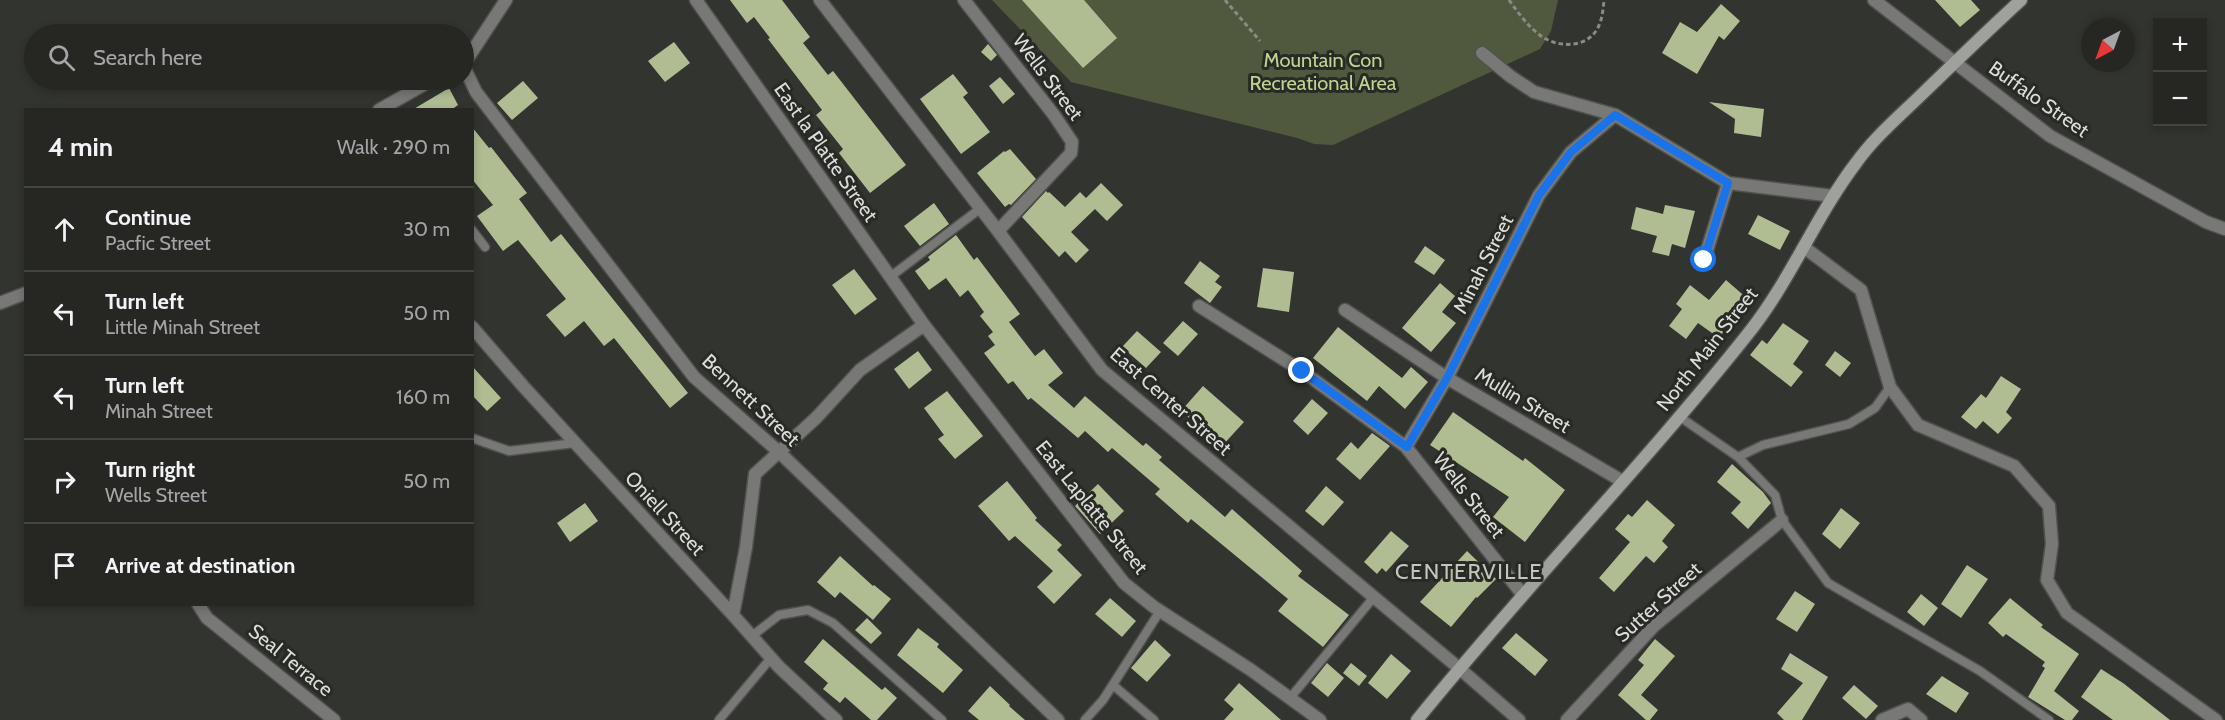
<!DOCTYPE html>
<html lang="en">
<head>
<meta charset="utf-8">
<style>
	:root { --surface:#262723; --page:#2e2f2b; --text:#f1f3f6; --muted:#a4a5a6; --line:#424441 }
	body { margin:0; font-family:Cabin,sans-serif; background:var(--page); color:var(--text) }
	.controls { position:absolute; right:18px; top:18px; display:grid; overflow:hidden; border-radius:0px; box-shadow:0 3px 9px #0003 }
	.controls button { width:54px; height:54px; display:grid; place-items:center; padding:0; border:0; border-bottom:2px solid var(--line); background:var(--surface); color:var(--text); font:30px sans-serif }
	.compass { position:absolute; left:2081px; top:18px; width:54px; height:54px; border-radius:50%; background:var(--surface); box-shadow:0 3px 9px #0003; rotate:221deg }
	.stop { position:absolute; width:18px; height:18px; margin:-14px; border:4px solid #1a73e8; border-radius:50%; background:#fff }
	.stop.end { background:#1a73e8; border-color:#fff; box-shadow:0 2px 6px #0008 }
	.list { margin:0; padding:0; list-style:none }
	h2 { display:flex; justify-content:space-between; align-items:center; height:78px; margin:0; padding:0 24px; font-size:26px }
	h2 small { font-size:20px; font-weight:400; color:var(--muted) }
	.list li { display:grid; grid-template-columns:39px 1fr auto; gap:18px; align-items:center; box-sizing:border-box; height:84px; padding:0 24px; border-top:2px solid var(--line) }
	.list b { display:block; font-size:22px; white-space:nowrap }
	.list p { margin:0; font-size:20px; white-space:nowrap; color:var(--muted) }
	.list em { font-size:20px; font-style:normal; color:var(--muted) }
	.icon { flex:none; width:33px; height:33px; fill:none; stroke:currentColor; stroke-width:2; stroke-linecap:round; stroke-linejoin:round }
	.map { position:relative; flex:none; width:2225px; height:720px; overflow:hidden }
	.search { position:absolute; background:var(--surface); box-shadow:0 3px 9px #0003; left:24px; top:24px; width:450px; height:66px; display:flex; align-items:center; gap:15px; box-sizing:border-box; padding:0 21px; border-radius:33px; color:var(--muted); font-size:22px }
	.panel { position:absolute; background:var(--surface); box-shadow:0 3px 9px #0003; left:24px; top:108px; width:450px; height:498px; border-radius:0px }
	.map>svg:first-child { display:block }
	.green { fill:#50593d }
	.building { fill:#b0bd93 }
	.lines { fill:none; stroke-linecap:round; stroke-linejoin:round }
	.lane-casing { stroke:#51524e; stroke-width:11 }
	.street-casing { stroke:#51524e; stroke-width:15 }
	.secondary-casing { stroke:#51524e; stroke-width:15 }
	.path { stroke:#8a8b87; stroke-width:3; stroke-dasharray:4.5 3; stroke-linecap:butt }
	.lane { stroke:#787977; stroke-width:8 }
	.street { stroke:#787977; stroke-width:12 }
	.secondary { stroke:#9fa19d; stroke-width:12 }
	.route { stroke:#1a73e8; stroke-width:8 }
	.labels { text-anchor:middle; stroke-width:6; stroke-linejoin:round; paint-order:stroke }
	.park-label { font-size:20px; fill:#c0d492; stroke:#282a25 }
	.street-label { font-size:20px; fill:#dcddda; stroke:#282a25 }
	.quarter-label { font-size:22px; letter-spacing:1.5px; fill:#c3c5be; stroke:#282a25 }
</style>
</head>
<body>
<div class="map">
<svg width="2225" height="720" viewBox="0 0 2225 720">
	<rect width="100%" height="100%" fill="#32342f"/>
	<path class="green" d="M992 0H1558L1551 31 1540 49 1333 145 1314 144 1297 138 1071 82Z"/>
	<path class="building" d="M730 0H782L810 37 803 43 828 75 833 71 906 165 870 193 839 153 843 149 816 115 822 110 768 39 770 38 754 17 747 23Z
		M1022 0H1084L1117 38 1083 68Z
		M1935 0H1971L1980 10 1960 27Z
		M1721 4 1740 21 1724 40 1719 36 1697 74 1662 53 1680 22 1697 32Z
		M674 42 690 63 665 82 648 61Z
		M988 44 997 55 991 61 981 52Z
		M953 74 968 93 963 97 990 132 961 154 920 99Z
		M1000 77 1015 94 1003 104 989 86Z
		M523 81 538 98 512 120 497 103Z
		M449 88 458 105 451 110H412Z
		M1709 102 1764 109 1761 137 1734 133 1735 119Z
		M472 127 489 148 491 147 527 193 519 199 551 242 561 234 688 393 670 408 614 338 604 346 584 321 565 337 546 315 566 299 518 240 503 251 477 216 493 205 472 179Z
		M1010 149 1036 179 1011 205 1009 204 1005 207 977 173 1004 151 1005 152Z
		M1101 183 1123 205 1107 221 1095 209 1071 232 1089 250 1076 263 1065 251 1059 257 1022 217 1046 191 1048 193 1049 192 1065 207 1080 192 1086 198Z
		M934 203 949 224 920 246 904 226Z
		M1665 205 1695 211 1685 248 1672 244 1669 256 1652 252 1657 236 1631 229 1636 207 1663 214Z
		M1758 215 1790 231 1780 250 1748 234Z
		M956 235 974 260 977 257 1020 314 1009 322 1035 356 1044 349 1063 373 1048 385 1074 408 1085 396 1143 446 1146 443 1162 457 1159 460 1225 517 1232 509 1302 571 1298 576 1349 615 1323 647 1278 611 1288 599 1191 519 1188 523 1155 494 1160 489 1112 448 1108 452 1085 431 1078 438 1031 398 1028 400 1013 381 1008 384 984 353 995 345 988 336 993 332 980 316 984 312 968 290 960 297 946 278 929 290 915 271 930 260 928 257Z
		M1425 246 1445 260 1434 275 1414 262Z
		M1200 261 1220 276 1215 282 1222 287 1210 303 1184 283Z
		M1263 268 1294 272 1289 312 1257 307Z
		M854 269 877 299 855 315 832 285Z
		M1726 280 1749 300 1730 322H1731L1719 338 1698 323 1686 339 1669 326 1682 309 1676 304 1690 285 1709 300Z
		M1440 283 1455 296 1442 312 1456 323 1431 352 1402 328Z
		M1183 321 1198 334 1178 356 1163 343Z
		M1783 323 1809 341 1793 364 1803 372 1791 387 1750 355 1762 340 1767 344Z
		M1338 327 1402 378 1411 367 1428 382 1405 409 1379 386 1367 401 1313 358Z
		M1137 331 1161 352 1146 368 1122 347Z
		M918 351 932 370 909 389 894 369Z
		M1835 351 1851 363 1840 377 1825 365Z
		M472 366 501 398 487 411 472 395Z
		M2001 376 2021 389 2006 412 2012 418 1998 434 1983 421 1976 429 1961 417 1981 394 1986 398Z
		M1203 386 1244 422 1222 446 1181 411Z
		M947 391 983 436 955 459 938 439 944 435 924 408Z
		M1312 399 1328 413 1308 435 1293 421Z
		M1453 412 1523 461 1525 458 1565 490 1525 542 1493 517 1509 497 1430 445Z
		M1372 433 1390 446 1360 480 1336 459 1351 442 1358 449Z
		M1732 464 1763 492 1771 503 1748 529 1731 513 1741 502 1717 482Z
		M1007 481 1037 518 1035 520 1062 545 1057 550 1082 575 1054 604 1037 587 1053 571 1015 536 1009 541 978 506Z
		M1098 484 1124 511 1100 534 1075 506Z
		M1326 486 1344 502 1323 526 1305 511Z
		M1647 500 1675 525 1662 541 1668 547 1654 563 1646 556 1614 592 1599 578 1630 542 1615 529 1628 514 1632 517Z
		M585 503 598 521 570 542 557 523Z
		M1841 508 1860 523 1840 549 1822 534Z
		M1391 531 1409 546 1386 572 1382 568 1377 574 1364 562Z
		M1467 551 1496 579 1477 598 1476 597 1451 627 1420 602Z
		M840 556 873 586 874 585 891 599 873 620 840 592 835 598 817 582Z
		M1967 565 1988 579 1961 618 1941 604Z
		M1795 591 1815 604 1797 632 1776 619Z
		M1921 594 1938 608 1924 626 1907 612Z
		M1110 598 1136 621 1122 637 1095 614Z
		M2010 598 2043 625 2041 627 2079 654 2054 691 2079 711 2072 720H2065L2028 697 2045 668 2042 666 2045 662 2006 634 2003 637 1988 623Z
		M867 618 882 633 871 644 855 630Z
		M918 628 939 644 937 647 963 670 943 693 897 655Z
		M1516 633 1548 660 1535 676 1502 648Z
		M823 639 882 690 885 687 897 698 877 720H871L845 697 840 703 823 689 828 683 804 662Z
		M1655 639 1675 656 1641 695 1658 710 1650 720H1646L1618 695 1644 665 1638 660Z
		M1155 640 1171 655 1147 682 1131 668Z
		M1790 653 1828 677 1802 720H1784L1777 713 1803 683 1781 669Z
		M1391 654 1411 671 1387 699 1368 683Z
		M1327 663 1344 678 1328 697 1311 683Z
		M1351 663 1367 676 1359 686 1343 673Z
		M2101 669 2123 683 2170 720H2113L2081 697Z
		M1942 676 1969 693 1956 713 1926 694Z
		M1239 683 1281 720H1224L1234 709 1224 700Z
		M1854 685 1878 706 1866 719 1842 698Z
		M990 686 1010 705 1009 706 1025 720H979L968 711Z"/>
	<g class="lines">
		<defs>
			<path id="lane" d="M472 230 485 247
				M890 277 981 208
				M1680 417 1738 457 1775 495 1782 520 1828 583 1980 671 2049 720
				M472 438 509 451 575 443
				M1738 457 1763 445 1849 424 1875 408 1890 387
				M752 636 779 615 808 610 833 623 942 720
				M1113 685 1154 720
				M1290 698 1374 597
				M719 720 771 658
				M1085 720 1103 700 1160 611"/>
			<path id="street" d="M696 0 924 325 1124 583 1154 607 1251 670 1320 720
				M820 0 998 231 1102 370 1460 669 1519 720
				M964 0 1054 115 1072 142 1071 153 998 231
				M1874 0 2050 136 2206 222 2225 229
				M1482 53 1510 76 1534 92 1615 115 1728 183 1833 196
				M464 64 506 0
				M464 67 476 92 694 377 779 452 1058 720
				M379 110 432 80
				M1805 248 1861 290 1890 387 1918 425 2014 466 2049 506 2052 544 2047 580 2067 613 2216 720
				M1704 260 1728 183
				M0 303 26 293
				M1199 306 1302 371 1406 447 1523 595
				M1345 310 1447 378 1622 481
				M472 327 523 386 733 615 779 667 836 720
				M1406 447 1447 378 1539 195 1571 152 1615 115
				M198 604 207 618 334 720
				M733 615 746 547 755 474 817 417 860 370 924 325
				M1567 720 1654 626 1782 520
				M1882 720 1908 709 1921 720"/>
			<path id="secondary" d="M1417 720C1523 589 1642 467 1747 335 1790 282 1815 217 1856 163 1874 138 1896 119 1918 98 1952 65 1986 32 2021 0"/>
		</defs>
		<use href="#lane" class="lane-casing"/>
		<use href="#street" class="street-casing"/>
		<use href="#secondary" class="secondary-casing"/>
		<path class="path" d="M1225 0 1260 41
			M1509 0C1519 14 1530 29 1544 38 1560 47 1584 48 1596 31 1602 22 1603 11 1604 0"/>
		<use href="#lane" class="lane"/>
		<use href="#street" class="street"/>
		<use href="#secondary" class="secondary"/>
	</g>
	<g class="lines">
		<path class="route" d="M1302 371 1407 447 1447 378 1539 195 1571 152 1615 115 1728 183 1704 260"/>
	</g>
	<g class="labels">
		<g class="park-label">
			<text x="1323" y="67">Mountain Con<tspan x="1323" dy="23">Recreational Area</tspan></text>
		</g>
		<g class="street-label">
			<text transform="translate(1048 77) rotate(53)" y="7">Wells Street</text>
			<text transform="translate(2039 99) rotate(35)" y="7">Buffalo Street</text>
			<text transform="translate(826 152) rotate(55)" y="7">East la Platte Street</text>
			<text transform="translate(1483 264) rotate(-63)" y="7">Minah Street</text>
			<text transform="translate(1707 349) rotate(-52)" y="7">North Main Street</text>
			<text transform="translate(751 400) rotate(43)" y="7">Bennett Street</text>
			<text transform="translate(1523 400) rotate(31)" y="7">Mullin Street</text>
			<text transform="translate(1171 401) rotate(41)" y="7">East Center Street</text>
			<text transform="translate(1469 495) rotate(52)" y="7">Wells Street</text>
			<text transform="translate(1092 507) rotate(51)" y="7">East Laplatte Street</text>
			<text transform="translate(665 513) rotate(47)" y="7">Oniell Street</text>
			<text transform="translate(1658 602) rotate(-42)" y="7">Sutter Street</text>
			<text transform="translate(291 660) rotate(39)" y="7">Seal Terrace</text>
		</g>
		<g class="quarter-label">
			<text x="1469" y="579">CENTERVILLE</text>
		</g>
	</g>
</svg>
<div class="controls">
<button>+</button>
<button>−</button>
</div>
<svg class="compass" viewBox="-18 -18 36 36"><path d="M0-13l5 13h-10z" fill="#e53935"/><path d="M0 13l5-13h-10z" fill="#a4a5a6"/></svg>
<div class="stop" style="left:1704px;top:260px"></div>
<div class="stop end" style="left:1302px;top:371px"></div>
<div class="search"><svg class="icon" aria-label="search" viewBox="0 0 24 24"><circle cx="10" cy="10" r="6"/><path d="M15 15l6 6"/></svg>Search here</div>
<section class="panel">
<h2>4 min<small>Walk · 290 m</small></h2>
<ul class="list">
<li><svg class="icon" aria-label="ahead" viewBox="0 0 24 24"><path d="M12 20V5M6 11l6-6 6 6"/></svg><div><b>Continue</b><p>Pacfic Street</p></div><em>30 m</em></li>
<li><svg class="icon" aria-label="left" viewBox="0 0 24 24"><path d="M17 20v-9H6M10 6l-5 5 5 5"/></svg><div><b>Turn left</b><p>Little Minah Street</p></div><em>50 m</em></li>
<li><svg class="icon" aria-label="left" viewBox="0 0 24 24"><path d="M17 20v-9H6M10 6l-5 5 5 5"/></svg><div><b>Turn left</b><p>Minah Street</p></div><em>160 m</em></li>
<li><svg class="icon" aria-label="right" viewBox="0 0 24 24"><path d="M7 20v-9h11M14 6l5 5-5 5"/></svg><div><b>Turn right</b><p>Wells Street</p></div><em>50 m</em></li>
<li><svg class="icon" aria-label="arrive" viewBox="0 0 24 24"><path d="M6 21V4h12l-3 4 3 4H6"/></svg><div><b>Arrive at destination</b></div></li>
</ul>
</section>
</div>
</body>
</html>
